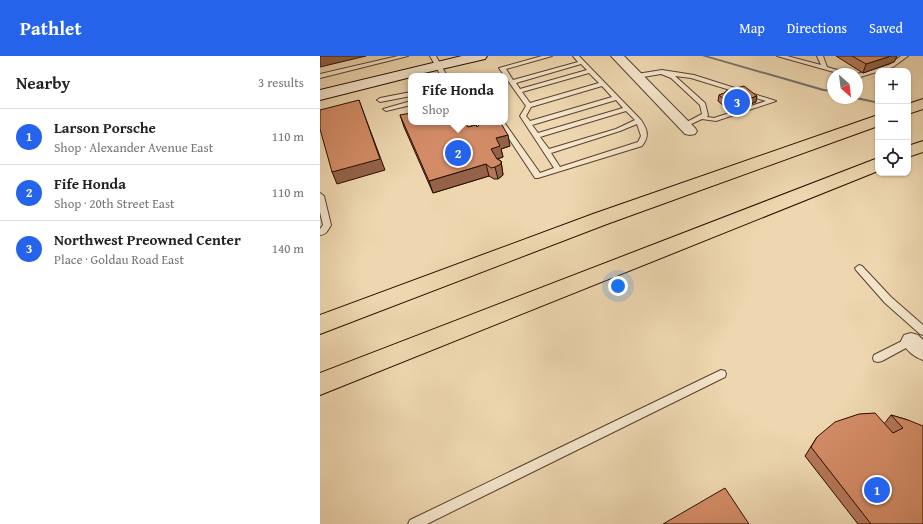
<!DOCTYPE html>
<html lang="en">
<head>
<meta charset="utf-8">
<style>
	:root { --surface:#fff; --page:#f6f6f6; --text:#222; --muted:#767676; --line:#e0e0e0; --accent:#2563eb }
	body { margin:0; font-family:"Gentium Book Plus",serif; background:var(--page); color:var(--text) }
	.controls { position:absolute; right:12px; top:12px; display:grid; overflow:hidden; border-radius:8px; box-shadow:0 1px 3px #0004 }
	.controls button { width:36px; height:36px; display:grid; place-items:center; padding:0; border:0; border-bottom:1px solid var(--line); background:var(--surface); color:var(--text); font:20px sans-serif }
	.compass { position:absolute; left:507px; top:12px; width:36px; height:36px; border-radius:50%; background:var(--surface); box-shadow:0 1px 3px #0004; rotate:152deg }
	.you { position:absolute; left:298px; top:230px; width:14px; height:14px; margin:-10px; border:3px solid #fff; border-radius:50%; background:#1a73e8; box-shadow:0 0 0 6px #1a73e833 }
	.badge { display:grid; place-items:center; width:26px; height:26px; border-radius:50%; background:var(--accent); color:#fff; font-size:13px; font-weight:700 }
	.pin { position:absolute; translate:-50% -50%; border:2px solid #fff; box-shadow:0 1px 4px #0006 }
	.popup { position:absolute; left:88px; top:17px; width:100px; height:52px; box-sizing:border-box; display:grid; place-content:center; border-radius:8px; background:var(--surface); filter:drop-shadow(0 1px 3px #0005); font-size:13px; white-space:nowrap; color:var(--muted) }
	.popup b { font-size:15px; color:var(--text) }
	.popup::after { content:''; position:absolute; left:50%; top:100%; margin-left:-8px; border:8px solid transparent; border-top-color:var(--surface) }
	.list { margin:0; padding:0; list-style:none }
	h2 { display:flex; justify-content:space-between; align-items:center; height:52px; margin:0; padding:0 16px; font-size:17px }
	h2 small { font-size:13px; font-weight:400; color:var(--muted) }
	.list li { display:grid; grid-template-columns:26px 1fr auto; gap:12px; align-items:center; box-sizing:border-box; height:56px; padding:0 16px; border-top:1px solid var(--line) }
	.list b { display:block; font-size:15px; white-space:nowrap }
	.list p { margin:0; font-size:13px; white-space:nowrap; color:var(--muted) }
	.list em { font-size:13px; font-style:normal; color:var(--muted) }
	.icon { flex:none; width:22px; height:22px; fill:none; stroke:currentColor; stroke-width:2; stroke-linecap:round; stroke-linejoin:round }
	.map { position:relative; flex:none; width:603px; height:468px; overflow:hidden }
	header { display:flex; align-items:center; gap:24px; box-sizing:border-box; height:56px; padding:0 20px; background:var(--accent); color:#fff }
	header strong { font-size:19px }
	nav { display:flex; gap:22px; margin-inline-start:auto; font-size:14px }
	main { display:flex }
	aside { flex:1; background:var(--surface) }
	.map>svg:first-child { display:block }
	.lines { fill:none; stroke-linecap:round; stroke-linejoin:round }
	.stream { fill:#70736f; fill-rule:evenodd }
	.lane-casing { stroke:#59402e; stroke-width:2 }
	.street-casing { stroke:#59402e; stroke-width:2 }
	.secondary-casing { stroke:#270e02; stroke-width:2 }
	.highway-casing { stroke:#270e02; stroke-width:2 }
	.lane { fill:#f4e5cc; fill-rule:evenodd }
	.street { fill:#f4e5cc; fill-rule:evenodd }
	.secondary { fill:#f4e5cc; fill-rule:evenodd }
	.highway { fill:#eed7b0; fill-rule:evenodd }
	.wall { fill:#b57859; stroke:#270e02 }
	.shaded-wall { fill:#946248; stroke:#270e02 }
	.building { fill:#d38c67; stroke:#270e02 }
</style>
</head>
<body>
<header>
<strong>Pathlet</strong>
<nav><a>Map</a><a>Directions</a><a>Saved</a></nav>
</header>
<main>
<aside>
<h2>Nearby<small>3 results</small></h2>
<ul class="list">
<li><span class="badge">1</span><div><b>Larson Porsche</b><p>Shop · Alexander Avenue East</p></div><em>110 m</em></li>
<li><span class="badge">2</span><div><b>Fife Honda</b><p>Shop · 20th Street East</p></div><em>110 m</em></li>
<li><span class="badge">3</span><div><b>Northwest Preowned Center</b><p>Place · Goldau Road East</p></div><em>140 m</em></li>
</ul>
</aside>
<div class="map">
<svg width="603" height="468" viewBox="0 0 603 468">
	<rect width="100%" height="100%" fill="#eed7b0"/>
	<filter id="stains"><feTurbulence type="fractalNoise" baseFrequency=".005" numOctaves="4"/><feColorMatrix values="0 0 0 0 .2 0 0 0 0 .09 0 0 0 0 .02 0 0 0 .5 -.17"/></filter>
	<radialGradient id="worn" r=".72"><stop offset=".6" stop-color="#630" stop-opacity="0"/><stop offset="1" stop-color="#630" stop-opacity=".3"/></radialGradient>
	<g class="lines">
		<path class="stream" d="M382 0H388L504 33 513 34V36L503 35Z
			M537 41 555 45 557 46 555 47 535 43 533 42H537Z"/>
		<defs>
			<path id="lane" d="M78 0H88L0 22V18Z
				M110 0H116L127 20H121Z
				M222 0H232L186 13 193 24 258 6 253 0H259L321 64C327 73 330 80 322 90L218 122H215L178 66H184L220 117 234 112 200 60 206 50 179 12ZM261 8 267 14 200 33 196 27ZM269 17 279 27 210 47 202 36ZM282 30 292 41 210 65 206 60 211 51ZM296 44 303 52 218 77 212 69ZM306 55 315 64 296 73 229 93 220 81ZM317 68 321 80 318 86 240 111 231 97 300 75Z
				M457 0H467L501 9 497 0H503L507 11 531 18H521Z
				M581 0H588L573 11 537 22V18L569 9Z
				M342 14 374 19 456 45 396 65 382 63 367 70H363V68L382 58 380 49 351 22 341 18 317 22 314 20 317 18ZM355 20 371 22 446 45 394 62 387 61 388 59 385 47Z
				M91 36V40L60 46 57 44 60 42Z
				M91 45V49L66 55 63 53Z
				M143 66H149L153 73 158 72 161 74 153 77H149Z
				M0 137 4 140 11 169C8 174 6 179 0 179V173L3 169 0 156Z
				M539 209 542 210 571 241 603 269V279L600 278 565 247 536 214 535 212Z
				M594 279 597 280 599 283 597 286 562 305 558 306 554 305 553 302 554 299Z
				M401 314 405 315 406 318 405 321 107 468H88L90 464Z"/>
			<path id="street" d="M291 0H304L375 72 377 75 375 78 370 79 365 78Z
				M591 277 598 279 603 284V304C594 301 586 294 581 285L584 279Z"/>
			<path id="secondary" d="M142 0H167L165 3 91 20V21L0 44V34Z"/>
			<path id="highway" d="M603 43V53L588 58V48Z
				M558 59V70L287 168 0 278V259L273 158Z
				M603 85V96L588 101V90Z
				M558 102V115L0 339V317Z"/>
		</defs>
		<use href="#lane" class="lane-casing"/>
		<use href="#street" class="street-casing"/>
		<use href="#secondary" class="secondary-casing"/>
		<use href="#highway" class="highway-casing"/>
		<use href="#lane" class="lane"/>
		<use href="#street" class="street"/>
		<use href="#secondary" class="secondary"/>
		<use href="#highway" class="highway"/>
	</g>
	<path class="wall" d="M516 0H577L574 6 543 17Z
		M406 35 436 46 410 55 398 45 399 39 405 37Z
		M80 59 148 71H157L190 90 181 93 183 101 177 103 181 105 183 119 178 123H174L169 120 113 137 84 71Z
		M571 359 588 364 603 468H538L485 400 497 381 564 368Z"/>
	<path class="shaded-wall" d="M0 0H46L0 11Z
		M571 0H577L574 6 543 17 546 8Z
		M437 40 436 46 410 55 411 49Z
		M39 44 43 55 65 114 17 128 12 116Z
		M188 79 190 90 181 93 183 101 174 104 171 93 176 82Z
		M181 105 183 119 178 123 175 111Z
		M166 108 169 120 113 137 109 125Z"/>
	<path class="building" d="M532 0H571L546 8Z
		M424 30 437 40 411 49 399 39 407 36 406 35Z
		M39 44 60 103 12 116 0 73V54Z
		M91 57V66H145L148 71 156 69 157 71 162 66H180L188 79 176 82 180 90 171 93 177 103 181 105V108L175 111 171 112 166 108 109 125 80 59Z
		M555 357 573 377 583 372 571 359 588 364 603 370V468H551L491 391 497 381 515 366 539 358Z
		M405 432 429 468H343Z"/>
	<rect width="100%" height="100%" filter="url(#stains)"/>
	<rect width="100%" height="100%" fill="url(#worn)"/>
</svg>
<div class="controls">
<button>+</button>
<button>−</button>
<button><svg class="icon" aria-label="locate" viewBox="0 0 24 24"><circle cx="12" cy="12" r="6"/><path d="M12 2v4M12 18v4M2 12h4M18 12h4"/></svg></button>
</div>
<svg class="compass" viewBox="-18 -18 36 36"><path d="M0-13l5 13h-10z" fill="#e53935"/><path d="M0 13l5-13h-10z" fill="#767676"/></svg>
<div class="you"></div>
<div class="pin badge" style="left:557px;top:434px">1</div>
<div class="pin badge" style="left:138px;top:97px">2</div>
<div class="popup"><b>Fife Honda</b>Shop</div>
<div class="pin badge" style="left:417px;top:46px">3</div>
</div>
</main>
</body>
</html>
